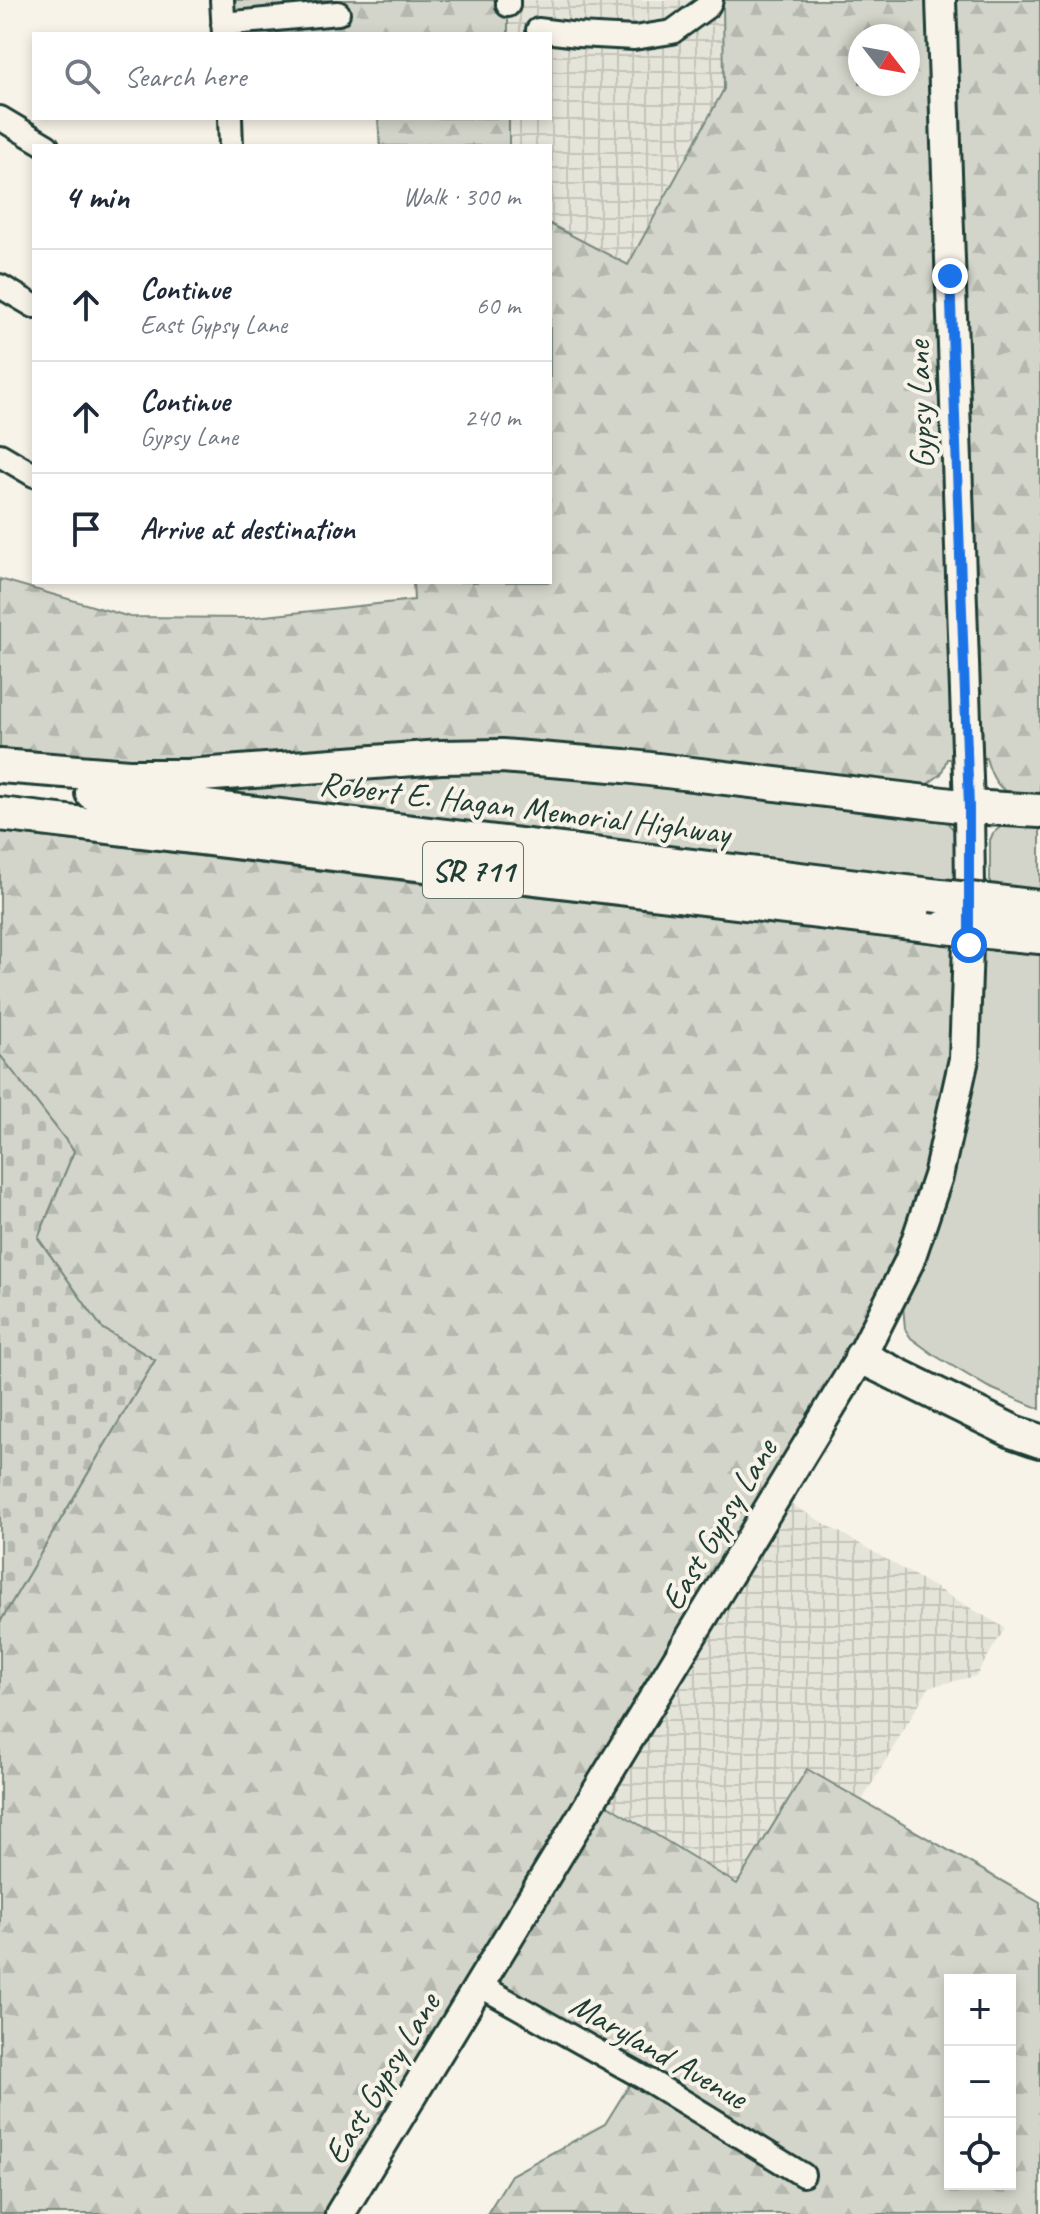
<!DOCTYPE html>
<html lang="en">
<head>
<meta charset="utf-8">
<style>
	:root { --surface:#fff; --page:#f2f2f3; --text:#1f2937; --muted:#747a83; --line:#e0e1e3 }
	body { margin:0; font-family:Caveat,sans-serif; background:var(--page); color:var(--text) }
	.controls { position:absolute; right:24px; bottom:24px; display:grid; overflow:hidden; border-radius:0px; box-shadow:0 4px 12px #0003 }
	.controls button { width:72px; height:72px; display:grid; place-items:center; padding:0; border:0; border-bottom:2px solid var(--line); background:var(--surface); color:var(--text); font:40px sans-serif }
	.compass { position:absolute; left:848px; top:24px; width:72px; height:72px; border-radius:50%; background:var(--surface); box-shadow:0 4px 12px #0003; rotate:121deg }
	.stop { position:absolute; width:24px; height:24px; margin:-18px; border:6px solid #1a73e8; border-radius:50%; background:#fff }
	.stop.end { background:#1a73e8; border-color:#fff; box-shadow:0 2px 8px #0008 }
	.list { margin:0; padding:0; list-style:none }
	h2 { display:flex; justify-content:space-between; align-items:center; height:104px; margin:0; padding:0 32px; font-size:34px }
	h2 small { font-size:26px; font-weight:400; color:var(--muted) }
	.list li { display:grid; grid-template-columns:52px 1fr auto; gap:24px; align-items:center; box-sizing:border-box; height:112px; padding:0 32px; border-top:2px solid var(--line) }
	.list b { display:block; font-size:30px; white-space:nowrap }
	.list p { margin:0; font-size:26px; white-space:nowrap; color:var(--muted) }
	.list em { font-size:26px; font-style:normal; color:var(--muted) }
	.icon { flex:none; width:44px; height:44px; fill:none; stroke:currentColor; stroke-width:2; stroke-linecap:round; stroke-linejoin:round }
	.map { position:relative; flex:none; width:1040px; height:2214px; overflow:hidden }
	.search { position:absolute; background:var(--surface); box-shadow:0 4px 12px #0003; left:32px; top:32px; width:520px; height:88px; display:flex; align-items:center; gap:20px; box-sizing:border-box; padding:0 28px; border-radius:0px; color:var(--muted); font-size:30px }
	.panel { position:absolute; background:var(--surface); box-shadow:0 4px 12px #0003; left:32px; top:144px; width:520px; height:440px; border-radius:0px }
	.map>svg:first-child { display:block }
	.industrial { fill:url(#industrial-grid) }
	.green { fill:#d3d5ca; stroke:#79897f; stroke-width:2 }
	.forest { fill:url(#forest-firs); stroke:#79897f; stroke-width:2; fill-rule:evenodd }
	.cemetery { fill:url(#cemetery-stones); stroke:#79897f; stroke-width:2 }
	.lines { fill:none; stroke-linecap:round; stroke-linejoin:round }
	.minor-casing { stroke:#1f3d34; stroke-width:28 }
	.major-casing { stroke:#1f3d34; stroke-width:34 }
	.highway-casing { stroke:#1f3d34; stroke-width:38 }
	.minor { stroke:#f7f3e8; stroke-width:22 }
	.major { stroke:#f7f3e8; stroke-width:28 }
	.highway { stroke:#f7f3e8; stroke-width:32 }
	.highway-bridge-casing { stroke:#1f3d34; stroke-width:38; stroke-linecap:butt }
	.highway-bridge { stroke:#f7f3e8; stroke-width:32 }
	.route { stroke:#1a73e8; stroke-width:10 }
	.labels { text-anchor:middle; stroke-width:8; stroke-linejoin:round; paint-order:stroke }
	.shield { fill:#f7f3e8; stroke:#60746a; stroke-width:2 }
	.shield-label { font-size:32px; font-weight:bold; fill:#1f3d34 }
	.street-label { font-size:34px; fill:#1f3d34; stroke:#f7f3e8 }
</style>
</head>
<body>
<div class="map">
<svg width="1040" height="2214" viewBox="0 0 1040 2214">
	<defs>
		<pattern id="industrial-grid" width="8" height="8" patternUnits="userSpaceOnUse" patternTransform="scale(2)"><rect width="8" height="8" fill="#e5e4d9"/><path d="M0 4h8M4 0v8" fill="none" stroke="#c4c4bb"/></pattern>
		<pattern id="forest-firs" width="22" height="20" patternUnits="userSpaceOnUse" patternTransform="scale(2)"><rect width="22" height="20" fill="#d3d5ca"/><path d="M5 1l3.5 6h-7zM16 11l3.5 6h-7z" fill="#b5b8ae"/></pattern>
		<pattern id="cemetery-stones" width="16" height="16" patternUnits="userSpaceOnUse" patternTransform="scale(2)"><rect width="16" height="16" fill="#d3d5ca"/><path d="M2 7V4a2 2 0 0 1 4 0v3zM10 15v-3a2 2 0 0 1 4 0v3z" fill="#b5b8ae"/></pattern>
	</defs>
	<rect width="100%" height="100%" fill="#f7f3e8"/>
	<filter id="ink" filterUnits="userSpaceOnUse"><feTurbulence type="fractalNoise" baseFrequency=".0125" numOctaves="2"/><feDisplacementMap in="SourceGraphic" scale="16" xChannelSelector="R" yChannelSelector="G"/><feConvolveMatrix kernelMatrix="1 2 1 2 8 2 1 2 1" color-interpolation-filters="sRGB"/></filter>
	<g filter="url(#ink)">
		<path class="industrial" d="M508 0H723L724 89 628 266 550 224V146H509V118H550V34H508Z
			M777 1496 1005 1628 976 1676 929 1687 861 1802 806 1769 737 1884 593 1798Z"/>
		<path class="green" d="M499 764 942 817 955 831V880L990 883V840L993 833 1008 821 1040 823V890L998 885 997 902 931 895 932 878 170 789Z
			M969 945 1040 953V1409L988 1387 934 1355 911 1338 905 1329 903 1305Z"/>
		<path class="forest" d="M222 0H508V34H224Z
			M723 0H1040V798C1006 796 995 791 986 758L947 759 941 774 922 788 626 757 133 765 0 752V579L130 617 247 618 414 600 413 582H550V224L628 265 724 89ZM860 36H908V84H860Z
			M378 118H509V146H380Z
			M0 832 435 885 968 945 964 1059 909 1262 594 1797 737 1884 807 1769 1040 1903V2214H487L511 2175 605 2124 636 2074 480 1985 340 2214H0V1622L155 1360 102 1328 38 1238 74 1151 0 1055ZM950 1980H1010V2184H950Z"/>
		<path class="cemetery" d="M0 1055 74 1151 38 1238 102 1328 155 1360 0 1622Z"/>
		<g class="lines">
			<defs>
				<path id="minor" d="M222 0 224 34
					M508 0V5
					M223 24 338 13
					M538 30 578 35 634 38 672 32 708 6 711 0
					M0 118 47 146
					M230 118 231 146
					M0 286 34 306
					M0 455 34 475
					M479 1985 648 2080 803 2175"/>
				<path id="major" d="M340 2214 861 1357 909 1262 938 1176 964 1059 970 888 969 807 941 0"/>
				<path id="highway" d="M0 766 129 776H187L441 757 502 756 624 766 969 807 1040 811
					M92 793 931 895
					M0 814 945 927
					M997 902 1040 907
					M997 933 1040 937
					M861 1357 1014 1432 1040 1441"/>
			</defs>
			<use href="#minor" class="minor-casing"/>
			<use href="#major" class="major-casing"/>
			<use href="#highway" class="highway-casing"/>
			<use href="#minor" class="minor"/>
			<use href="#major" class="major"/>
			<use href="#highway" class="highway"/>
			<defs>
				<path id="highway-bridge" d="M931 895 997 902
					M945 927 997 933"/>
			</defs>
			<use href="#highway-bridge" class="highway-bridge-casing"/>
			<use href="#highway-bridge" class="highway-bridge"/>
		</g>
	</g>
	<g class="lines" filter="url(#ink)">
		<path class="route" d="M950 276 969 807V945"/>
	</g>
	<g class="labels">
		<rect class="shield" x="423" y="842" width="100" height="56" rx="6"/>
		<g class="shield-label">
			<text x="473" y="881">SR 711</text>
		</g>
		<g class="street-label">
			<text transform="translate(919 405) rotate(-92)" y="12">Gypsy Lane</text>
			<text transform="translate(525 807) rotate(7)" y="12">Robert E. Hagan Memorial Highway</text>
			<text transform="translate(718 1524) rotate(-59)" y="12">East Gypsy Lane</text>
			<text transform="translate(659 2050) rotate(30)" y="12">Maryland Avenue</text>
			<text transform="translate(381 2078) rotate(-59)" y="12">East Gypsy Lane</text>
		</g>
	</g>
</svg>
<div class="controls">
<button>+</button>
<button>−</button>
<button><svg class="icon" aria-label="locate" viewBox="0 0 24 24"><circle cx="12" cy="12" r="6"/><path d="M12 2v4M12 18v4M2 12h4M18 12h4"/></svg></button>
</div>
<svg class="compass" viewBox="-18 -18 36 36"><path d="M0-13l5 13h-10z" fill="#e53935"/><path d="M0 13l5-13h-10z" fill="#747a83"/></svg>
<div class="stop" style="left:969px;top:945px"></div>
<div class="stop end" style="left:950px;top:276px"></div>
<div class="search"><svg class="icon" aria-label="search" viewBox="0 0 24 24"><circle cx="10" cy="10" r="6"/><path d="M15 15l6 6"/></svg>Search here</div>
<section class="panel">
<h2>4 min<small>Walk · 300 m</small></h2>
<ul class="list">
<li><svg class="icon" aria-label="ahead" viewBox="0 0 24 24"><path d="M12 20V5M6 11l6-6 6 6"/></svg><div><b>Continue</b><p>East Gypsy Lane</p></div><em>60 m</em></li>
<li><svg class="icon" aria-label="ahead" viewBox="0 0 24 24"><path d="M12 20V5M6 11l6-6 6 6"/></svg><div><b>Continue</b><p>Gypsy Lane</p></div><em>240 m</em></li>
<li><svg class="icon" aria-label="arrive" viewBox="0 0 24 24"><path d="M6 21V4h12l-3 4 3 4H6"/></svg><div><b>Arrive at destination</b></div></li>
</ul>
</section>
</div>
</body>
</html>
